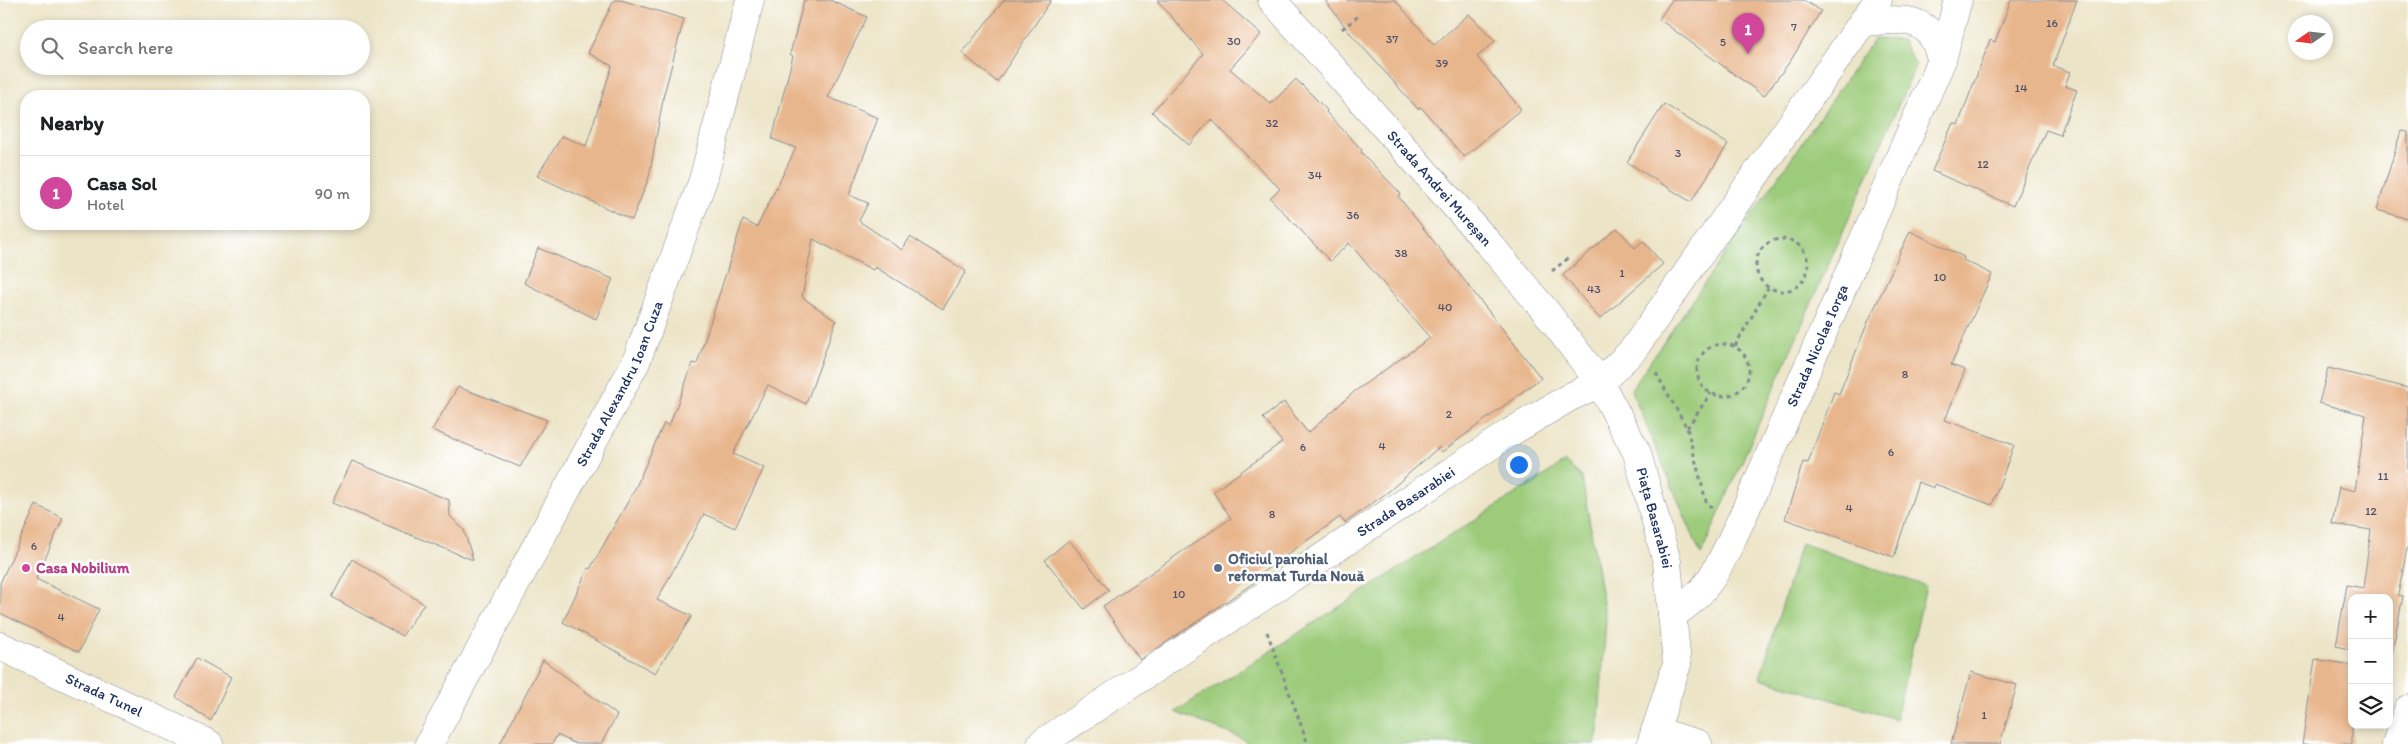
<!DOCTYPE html>
<html lang="en">
<head>
<meta charset="utf-8">
<style>
	:root { --surface:#fff; --page:#f6f6f6; --text:#202124; --muted:#757577; --line:#e0e0e0; --accent:#b5179e }
	body { margin:0; font-family:Itim,sans-serif; background:var(--page); color:var(--text) }
	.controls { position:absolute; right:15px; bottom:15px; display:grid; overflow:hidden; border-radius:10px; box-shadow:0 2px 8px #0003 }
	.controls button { width:45px; height:45px; display:grid; place-items:center; padding:0; border:0; border-bottom:1px solid var(--line); background:var(--surface); color:var(--text); font:25px sans-serif }
	.compass { position:absolute; left:2288px; top:15px; width:45px; height:45px; border-radius:50%; background:var(--surface); box-shadow:0 2px 8px #0003; rotate:256deg }
	.you { position:absolute; left:1518px; top:464px; width:18px; height:18px; margin:-12px; border:4px solid #fff; border-radius:50%; background:#1a73e8; box-shadow:0 0 0 8px #1a73e833 }
	.badge { display:grid; place-items:center; width:32px; height:32px; border-radius:50%; background:var(--accent); color:#fff; font-size:16px; font-weight:700 }
	.pin { position:absolute; translate:-50% -41px; filter:drop-shadow(0 1px 2px #0008) }
	.pin::after { content:''; position:absolute; top:26px; width:18px; height:15px; background:inherit; clip-path:polygon(0 0,100% 0,50% 100%) }
	.list { margin:0; padding:0; list-style:none }
	h2 { display:flex; justify-content:space-between; align-items:center; height:65px; margin:0; padding:0 20px; font-size:21px }
	h2 small { font-size:16px; font-weight:400; color:var(--muted) }
	.list li { display:grid; grid-template-columns:32px 1fr auto; gap:15px; align-items:center; box-sizing:border-box; height:75px; padding:0 20px; border-top:1px solid var(--line) }
	.list b { display:block; font-size:19px; white-space:nowrap }
	.list p { margin:0; font-size:16px; white-space:nowrap; color:var(--muted) }
	.list em { font-size:16px; font-style:normal; color:var(--muted) }
	.icon { flex:none; width:28px; height:28px; fill:none; stroke:currentColor; stroke-width:2; stroke-linecap:round; stroke-linejoin:round }
	.map { position:relative; flex:none; width:2408px; height:744px; overflow:hidden }
	.search { position:absolute; background:var(--surface); box-shadow:0 2px 8px #0003; left:20px; top:20px; width:350px; height:55px; display:flex; align-items:center; gap:12px; box-sizing:border-box; padding:0 18px; border-radius:28px; color:var(--muted); font-size:19px }
	.panel { position:absolute; background:var(--surface); box-shadow:0 2px 8px #0003; left:20px; top:90px; width:350px; height:140px; border-radius:20px }
	.map>svg:first-child { display:block }
	.green { fill:#9ccb79; stroke:#5c7d6c }
	.building { fill:#e8b68c }
	.lines { fill:none; stroke-linecap:round; stroke-linejoin:round }
	.minor-casing { stroke:#848a92; stroke-width:29 }
	.major-casing { stroke:#848a92; stroke-width:29 }
	.path { stroke:#848a92; stroke-width:3; stroke-dasharray:4 4; stroke-linecap:butt }
	.minor { stroke:#fff; stroke-width:28 }
	.major { stroke:#fff; stroke-width:28 }
	.hotel-dot { fill:#d1479c; stroke:#fff; stroke-width:2 }
	.service-dot { fill:#5c6f8a; stroke:#fff; stroke-width:2 }
	.labels { text-anchor:middle; stroke-width:5; stroke-linejoin:round; paint-order:stroke }
	.number-label { font-size:12px; fill:#4e516a }
	.street-label { font-size:15px; fill:#1b2f5e; stroke:#fff }
	.service-label { font-size:15px; font-weight:bold; fill:#4e5e75; stroke:#fff; text-anchor:start }
	.hotel-label { font-size:15px; font-weight:bold; fill:#b23c85; stroke:#fff; text-anchor:start }
</style>
</head>
<body>
<div class="map">
<svg width="2408" height="744" viewBox="0 0 2408 744">
	<rect width="100%" height="100%" fill="#fff"/>
	<filter id="ink" filterUnits="userSpaceOnUse"><feTurbulence type="fractalNoise" baseFrequency=".02" numOctaves="2"/><feDisplacementMap in="SourceGraphic" scale="10" xChannelSelector="R" yChannelSelector="G"/><feConvolveMatrix kernelMatrix="1 2 1 2 8 2 1 2 1" color-interpolation-filters="sRGB"/></filter>
	<filter id="wash" filterUnits="userSpaceOnUse"><feTurbulence type="fractalNoise" baseFrequency=".0096" numOctaves="4" result="noise"/><feDisplacementMap in="SourceGraphic" scale="20" xChannelSelector="R" yChannelSelector="G"/><feGaussianBlur stdDeviation="1.12" result="paint"/><feColorMatrix in="noise" values="0 0 0 0 0 0 0 0 0 0 0 0 0 0 0 0 0 1.4 0 .05"/><feComposite in="paint" operator="in"/></filter>
	<g filter="url(#wash)">
		<rect width="100%" height="100%" fill="#ece4c6"/>
		<path class="green" d="M1874 39 1902 40 1916 65 1701 555 1631 389Z
			M1565 462 1582 477 1606 621 1598 732 1595 744H1249L1241 738 1175 712Z
			M1801 543 1926 586 1896 719 1760 678Z"/>
		<g id="blocks">
			<path class="building" d="M614 0H621L684 19 664 94 649 177 632 220 537 176 562 136 586 146 612 66 588 53Z
				M804 0H830L867 17 828 97 878 118 849 195 868 203 859 221 902 250 910 237 966 271 943 309 875 267 873 270 813 239 802 297 836 321 806 404 768 385 733 454 764 468 735 528 704 514 657 600 692 616 655 673 563 622 588 568 590 569 635 489 664 423 669 426 693 363 697 364 743 220 757 227 796 148 772 139 793 56 790 54Z
				M1004 0H1051L997 82 962 53Z
				M1157 0H1222L1261 34 1230 69 1271 104 1296 79 1327 110 1326 112 1362 150 1361 152 1401 194 1398 196 1541 378 1442 452 1439 447 1388 492 1345 523 1340 517 1253 579 1255 582 1140 660 1103 606 1231 518 1213 492 1282 442 1263 418 1284 402 1308 433 1355 391 1430 338 1349 243 1330 261 1270 198 1280 189 1211 119 1189 145 1152 112 1203 54Z
				M1325 0H1395L1434 45 1469 14 1495 41 1477 57 1521 109 1464 157 1421 107 1418 109 1350 33Z
				M1672 0H1803L1821 11 1791 60 1764 96 1659 19Z
				M2011 0H2077L2053 66 2070 72 2065 86 2077 90 2060 135 2046 130 2013 206 1932 171 1953 123 1958 125 1990 40 1995 42Z
				M1664 104 1728 144 1691 202 1627 162Z
				M2401 131 2408 132V219L2377 210Z
				M1617 228 1635 248 1643 241 1663 264 1600 319 1563 275Z
				M1910 231 1964 257 1963 260 1992 274 1951 365 1965 370 1945 420 2014 445 1992 505 1935 484 1934 488 1918 482 1894 557 1785 519 1803 462 1808 463 1834 392 1839 394 1867 324Z
				M538 248 613 279 596 319 524 283Z
				M2328 368 2408 388V544L2398 595 2403 596 2391 658 2389 598H2352V650L2336 646 2347 585 2363 588 2371 530 2332 524 2339 487 2355 491 2366 415 2319 403Z
				M458 387 547 420 520 467 432 430Z
				M352 461 449 500 450 516 464 530 473 560 332 503Z
				M36 505 63 518 36 579 99 609 79 652 0 613V583Z
				M1069 540 1109 590 1084 609 1045 560Z
				M352 559 424 604 402 636 332 597Z
				M197 658 231 677 211 721 176 697Z
				M2315 659 2352 665V744H2302Z
				M543 660 617 715 601 744H576L557 735 552 744H500Z
				M1971 672 2017 685 2000 744H1951Z"/>
		</g>
	</g>
	<g filter="url(#ink)">
		<use href="#blocks" fill-opacity="0" stroke="#848a92" stroke-width="1"/>
		<g class="lines">
			<defs>
				<g id="minor">
					<path d="M1863 22C1886 21 1920 13 1933 38 1937 44 1939 53 1942 60"/>
					<path id="s1" d="M1672 615C1713 591 1722 558 1742 518L1942 60 1958 0"/>
					<path id="s2" d="M0 646 209 744"/>
					<path id="s3" d="M429 744 636 362 703 180 750 0"/>
					<path id="s4" d="M1041 744 1511 432 1570 397 1600 383 1633 350 1878 0"/>
					<path d="M2396 744 2408 709"/>
				</g>
				<g id="major">
					<path id="s5" d="M1272 0 1490 245 1548 314 1600 383 1637 453 1667 562 1677 664 1651 744"/>
					<path d="M1655 731 1698 744"/>
				</g>
			</defs>
			<use href="#minor" class="minor-casing"/>
			<use href="#major" class="major-casing"/>
			<path class="path" d="M1342 29 1361 14
				M1756 265a26 26 0 1 1 52 0a26 26 0 1 1-52 0Z
				M1552 271 1570 257
				M1697 370a26 26 0 1 1 52 0a26 26 0 1 1-52 0Z
				M1735 346 1768 288
				M1656 373 1687 428 1707 505 1713 507
				M1687 428 1711 393
				M1267 632 1308 744"/>
			<use href="#minor" class="minor"/>
			<use href="#major" class="major"/>
		</g>
	</g>
	<circle class="hotel-dot" cx="26" cy="568" r="5"/>
	<circle class="service-dot" cx="1218" cy="568" r="5"/>
	<g class="labels">
		<g class="number-label">
			<text x="2052" y="27">16</text>
			<text x="1794" y="31">7</text>
			<text x="1392" y="43">37</text>
			<text x="1234" y="45">30</text>
			<text x="1723" y="46">5</text>
			<text x="1442" y="67">39</text>
			<text x="2021" y="92">14</text>
			<text x="1272" y="127">32</text>
			<text x="1678" y="157">3</text>
			<text x="1983" y="168">12</text>
			<text x="1315" y="179">34</text>
			<text x="1353" y="219">36</text>
			<text x="1401" y="257">38</text>
			<text x="1622" y="277">1</text>
			<text x="1940" y="281">10</text>
			<text x="1594" y="293">43</text>
			<text x="1445" y="311">40</text>
			<text x="1905" y="378">8</text>
			<text x="1449" y="418">2</text>
			<text x="1382" y="450">4</text>
			<text x="1303" y="451">6</text>
			<text x="1891" y="456">6</text>
			<text x="2383" y="480">11</text>
			<text x="1849" y="512">4</text>
			<text x="2371" y="515">12</text>
			<text x="1272" y="518">8</text>
			<text x="34" y="550">6</text>
			<text x="1179" y="598">10</text>
			<text x="61" y="621">4</text>
			<text x="1984" y="719">1</text>
		</g>
		<g class="street-label">
			<text dy="5" stroke="none"><textPath href="#s5" startOffset="252">Strada Andrei Mureșan</textPath></text>
			<text dy="5" stroke="none"><textPath href="#s1" startOffset="310">Strada Nicolae Iorga</textPath></text>
			<text dy="5" stroke="none"><textPath href="#s3" startOffset="408">Strada Alexandru Ioan Cuza</textPath></text>
			<text dy="5" stroke="none"><textPath href="#s4" startOffset="438">Strada Basarabiei</textPath></text>
			<text dy="5" stroke="none"><textPath href="#s5" startOffset="651">Piața Basarabiei</textPath></text>
			<text dy="5" stroke="none"><textPath href="#s2" startOffset="115">Strada Tunel</textPath></text>
		</g>
		<g class="service-label">
			<text x="1228" y="564">Oficiul parohial<tspan x="1228" dy="17">reformat Turda Nouă</tspan></text>
		</g>
		<g class="hotel-label">
			<text x="36" y="573">Casa Nobilium</text>
		</g>
	</g>
</svg>
<div class="controls">
<button>+</button>
<button>−</button>
<button><svg class="icon" aria-label="layers" viewBox="0 0 24 24"><path d="M12 4l9 5-9 5-9-5zM3 14l9 5 9-5"/></svg></button>
</div>
<svg class="compass" viewBox="-18 -18 36 36"><path d="M0-13l5 13h-10z" fill="#e53935"/><path d="M0 13l5-13h-10z" fill="#757577"/></svg>
<div class="you"></div>
<div class="pin badge" style="left:1748px;top:54px;background:#d1479c">1</div>
<div class="search"><svg class="icon" aria-label="search" viewBox="0 0 24 24"><circle cx="10" cy="10" r="6"/><path d="M15 15l6 6"/></svg>Search here</div>
<section class="panel">
<h2>Nearby<small></small></h2>
<ul class="list">
<li><span class="badge" style="background:#d1479c">1</span><div><b>Casa Sol</b><p>Hotel</p></div><em>90 m</em></li>
</ul>
</section>
</div>
</body>
</html>
